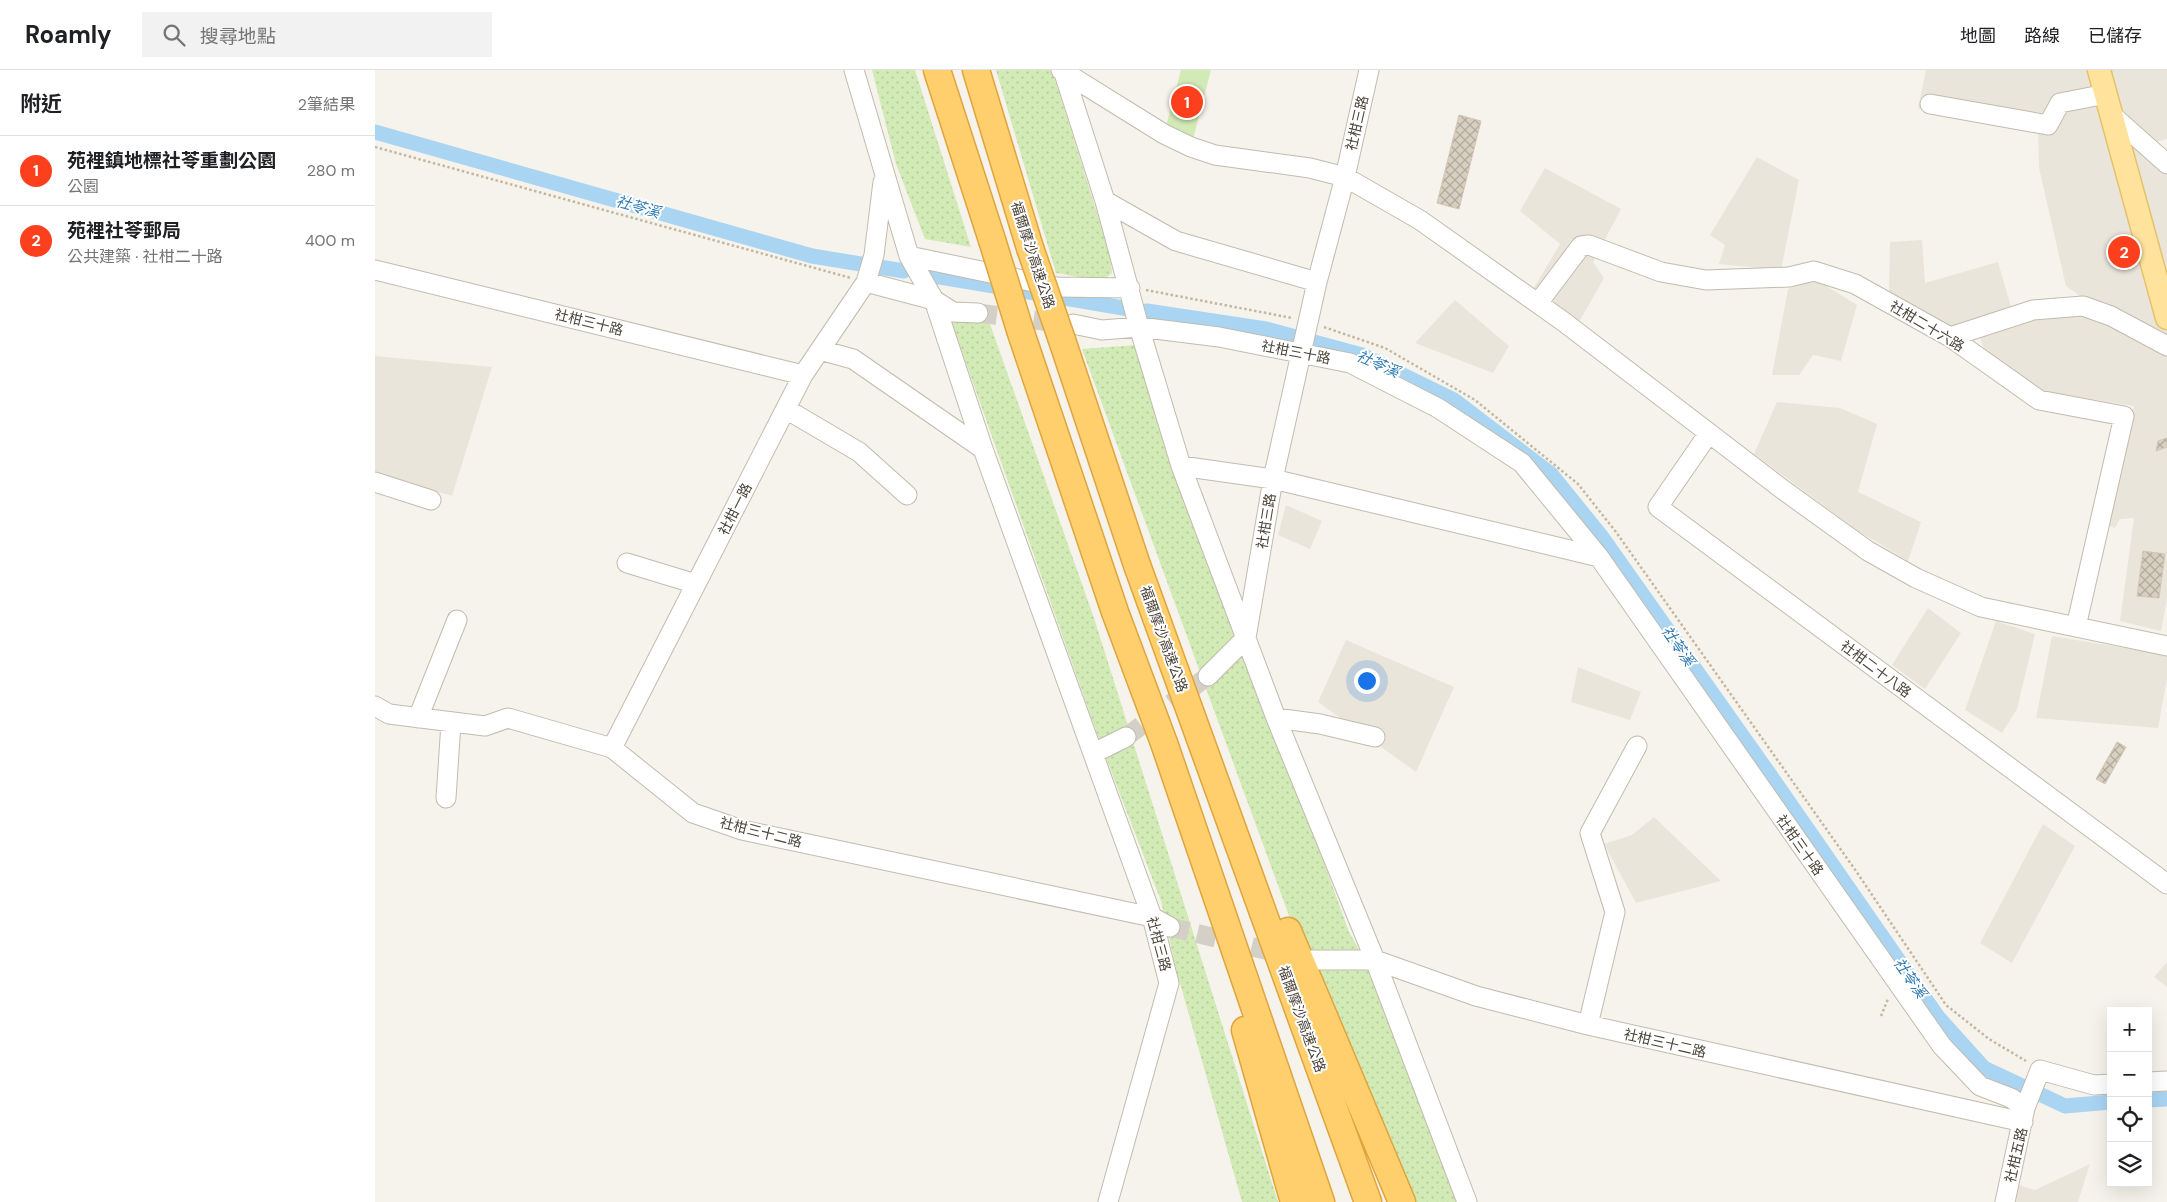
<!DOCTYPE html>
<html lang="zh-TW">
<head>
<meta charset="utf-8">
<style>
	:root { --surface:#fff; --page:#f2f2f2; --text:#202124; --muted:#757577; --line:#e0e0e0; --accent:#fc3f1d }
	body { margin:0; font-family:"DM Sans","Noto Sans TC",sans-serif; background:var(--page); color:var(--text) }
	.controls { position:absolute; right:15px; bottom:15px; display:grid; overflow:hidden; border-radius:0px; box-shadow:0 5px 20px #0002 }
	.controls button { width:45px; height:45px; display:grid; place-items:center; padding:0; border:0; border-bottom:1px solid var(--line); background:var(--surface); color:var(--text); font:25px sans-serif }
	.you { position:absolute; left:991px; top:610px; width:18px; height:18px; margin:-12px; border:4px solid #fff; border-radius:50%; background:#1a73e8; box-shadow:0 0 0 8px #1a73e833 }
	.badge { display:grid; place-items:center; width:32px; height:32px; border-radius:50%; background:var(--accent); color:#fff; font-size:16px; font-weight:700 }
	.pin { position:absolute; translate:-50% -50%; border:2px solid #fff; box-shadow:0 1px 5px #0006 }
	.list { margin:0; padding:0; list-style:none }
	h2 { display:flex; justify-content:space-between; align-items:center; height:65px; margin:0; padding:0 20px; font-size:21px }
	h2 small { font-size:16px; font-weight:400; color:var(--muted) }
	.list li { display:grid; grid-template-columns:32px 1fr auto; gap:15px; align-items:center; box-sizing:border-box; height:70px; padding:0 20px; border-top:1px solid var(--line) }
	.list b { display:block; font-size:19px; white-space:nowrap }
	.list p { margin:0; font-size:16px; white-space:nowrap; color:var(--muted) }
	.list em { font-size:16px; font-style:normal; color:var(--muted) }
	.icon { flex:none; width:28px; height:28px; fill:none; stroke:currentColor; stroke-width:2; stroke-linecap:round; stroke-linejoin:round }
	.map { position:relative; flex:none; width:1792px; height:1132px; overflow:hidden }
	header { display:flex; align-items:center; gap:30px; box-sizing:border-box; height:70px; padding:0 25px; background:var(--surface); border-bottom:1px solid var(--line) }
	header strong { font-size:24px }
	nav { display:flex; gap:28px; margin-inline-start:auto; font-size:18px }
	.search { width:350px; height:45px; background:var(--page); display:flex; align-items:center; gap:12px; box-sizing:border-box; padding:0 18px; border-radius:0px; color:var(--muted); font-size:19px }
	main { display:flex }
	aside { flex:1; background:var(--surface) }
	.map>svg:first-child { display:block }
	.residential { fill:#eae5da }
	.grass { fill:url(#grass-dots) }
	.park { fill:#d2eab5 }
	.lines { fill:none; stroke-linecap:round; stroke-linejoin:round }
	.canal { stroke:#a9d4f2; stroke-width:15 }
	.building { fill:url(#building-cross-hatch); stroke:#d3c7b4 }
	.minor-tunnel { stroke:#d4d0c8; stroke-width:19; stroke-dasharray:19 9; stroke-linecap:butt }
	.minor-casing { stroke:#c2bbae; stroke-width:21 }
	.major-casing { stroke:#e6c16a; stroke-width:25 }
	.highway-casing { stroke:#e0a43c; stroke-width:29 }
	.path { stroke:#c4b79f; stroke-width:2.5; stroke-dasharray:2.5 2.5; stroke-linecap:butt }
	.minor { stroke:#fff; stroke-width:19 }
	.major { stroke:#ffe39c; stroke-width:22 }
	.highway { stroke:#ffcf6e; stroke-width:26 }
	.highway-bridge-casing { stroke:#e0a43c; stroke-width:29; stroke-linecap:butt }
	.highway-bridge { stroke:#ffcf6e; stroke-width:26 }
	.labels { text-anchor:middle; stroke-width:4; stroke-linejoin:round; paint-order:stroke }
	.street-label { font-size:14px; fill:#4b4439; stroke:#fff }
	.water-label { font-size:15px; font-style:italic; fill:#2e7ab2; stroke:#fff }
</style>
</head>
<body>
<header>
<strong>Roamly</strong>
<div class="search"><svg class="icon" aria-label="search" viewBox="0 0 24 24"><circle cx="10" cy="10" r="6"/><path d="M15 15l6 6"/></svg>搜尋地點</div>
<nav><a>地圖</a><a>路線</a><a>已儲存</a></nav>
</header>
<main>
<aside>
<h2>附近<small>2筆結果</small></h2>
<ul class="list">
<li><span class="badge">1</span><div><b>苑裡鎮地標社苓重劃公園</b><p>公園</p></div><em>280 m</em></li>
<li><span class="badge">2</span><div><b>苑裡社苓郵局</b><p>公共建築 · 社柑二十路</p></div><em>400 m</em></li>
</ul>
</aside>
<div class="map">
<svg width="1792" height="1132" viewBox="0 0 1792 1132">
	<defs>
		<pattern id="grass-dots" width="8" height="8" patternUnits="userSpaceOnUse" patternTransform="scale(1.25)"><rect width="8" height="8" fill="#d2eab5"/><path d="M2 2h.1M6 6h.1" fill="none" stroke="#b6ca9c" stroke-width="1.8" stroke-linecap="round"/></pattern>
		<pattern id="building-cross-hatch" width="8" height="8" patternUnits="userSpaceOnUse" patternTransform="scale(1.25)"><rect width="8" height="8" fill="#d8cfc1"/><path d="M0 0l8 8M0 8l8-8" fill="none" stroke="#b1aa9e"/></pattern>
	</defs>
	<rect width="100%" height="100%" fill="#f6f3ec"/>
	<path class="residential" d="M1551 0H1792V69L1771 74 1792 99V528L1786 561 1745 551 1759 448 1745 449 1740 458 1731 455 1759 336 1667 321 1611 285 1604 265 1712 231 1691 216 1664 98 1663 57 1603 53 1543 38Z
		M1382 87 1424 110 1406 200 1344 194 1350 175 1335 165Z
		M1170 98 1246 139 1218 192 1229 208 1204 252 1157 221 1185 174 1145 141Z
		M1547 170 1550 213 1623 192 1636 237 1576 257 1514 223 1515 172Z
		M1440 209 1482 235 1466 291 1438 285 1424 305H1397L1413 219Z
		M1080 230 1134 276 1118 303 1040 273Z
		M0 286 117 297 77 426 0 403Z
		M1402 332 1465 338 1502 354 1483 422 1546 452 1533 491 1482 460 1379 384Z
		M911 435 947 451 935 479 903 465Z
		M1553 538 1586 563 1550 619 1517 595Z
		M1621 551 1660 564 1642 639 1627 663 1590 640Z
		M1677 566 1792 585V608L1783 658 1661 648Z
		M971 570 1079 617 1041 702 943 632Z
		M1203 597 1266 622 1255 650 1196 632Z
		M1279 747 1346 811 1261 833 1229 774 1257 765Z
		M1668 754 1700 776 1637 893 1605 873Z
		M1792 892V917L1779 907Z
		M1715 1094 1703 1132H1641L1644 1115 1660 1120Z"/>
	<path class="grass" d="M497 0H540L596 177 550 169 521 94Z
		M621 0H677L735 184 737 203 727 211 681 203Z
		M595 240 615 254 719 548 903 1132H867L801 899 786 831 725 672 573 242Z
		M762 275 974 862 996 900 1083 1132H1030L958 966 707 279Z"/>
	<path class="park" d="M806 0H836L816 77 789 64Z"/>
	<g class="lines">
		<path class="canal" d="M0 62 437 186 529 201
			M559 206 754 239
			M772 241 891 259 987 285 1079 330 1176 404 1227 467 1400 712 1563 947 1609 998 1690 1036 1736 1032
			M1773 1030 1792 1029"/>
	</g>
	<path class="building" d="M1084 45 1106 51 1084 139 1062 133Z
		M1792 368V377L1781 381 1783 371Z
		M1768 481 1790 484 1784 528 1762 526Z
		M1742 672 1751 677 1730 714 1721 709Z"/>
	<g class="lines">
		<path class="minor-tunnel" d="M603 243 691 254
			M751 667 833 606
			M795 857 911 885"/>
		<defs>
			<path id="minor" d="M479 0 534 186 559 230 608 379 777 847 794 913 733 1132
				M686 0 789 64 816 77 840 85 935 98 970 107 1045 150 1189 252 1407 419 1493 481 1541 508 1606 537 1792 576
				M688 0 730 131 764 257 806 396 901 648 1000 890 1092 1132
				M1555 34 1673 55 1685 33 1731 24
				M1737 45 1792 94
				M730 131 801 171 942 212
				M534 186 682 217 755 218
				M0 200 428 305
				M491 212 559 230 578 242 603 243
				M1163 233 1206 176 1214 175 1286 202 1331 210 1414 207 1439 201 1480 214 1575 267 1664 330 1749 346 1701 557
				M698 254 727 260 764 257 844 267 975 293 1063 338 1147 393 1224 487 1567 976 1605 1016 1636 1028 1650 1038
				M1575 267 1658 240 1708 236 1736 246 1792 276
				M445 280 478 289 608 379
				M411 339 484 382 532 425
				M1334 363 1283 437 1792 814
				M806 396 898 409 1224 487
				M0 412 56 430
				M252 493 321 514
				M833 606 871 568 898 409 942 212 970 107 994 0
				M0 636 14 644 110 656 133 648 237 678 318 743 367 760 777 847 795 857
				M43 648 82 550
				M901 648 945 654 1000 667
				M237 678 428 305 491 212 499 185 508 112
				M719 683 751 667
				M71 728 76 653
				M936 890H1000L1101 926 1213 955 1648 1052
				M1213 955 1240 842 1215 763 1262 676
				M1773 1012 1792 1011
				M1630 1132 1650 1038 1665 1000 1719 1015 1736 1014"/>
			<path id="major" d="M1724 0 1792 248"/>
			<path id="highway" d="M562 0 617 170
				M601 0 655 178
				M646 263 740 542 789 673 946 1132
				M687 270 762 495 993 1132
				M913 861 1027 1132
				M870 960 919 1132"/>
		</defs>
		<use href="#minor" class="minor-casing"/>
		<use href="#major" class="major-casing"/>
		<use href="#highway" class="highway-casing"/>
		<path class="path" d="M0 77 476 208
			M771 220 917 248
			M949 257 1010 278 1100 330 1203 414 1241 462 1481 801 1571 935 1614 969 1651 991
			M1506 946 1513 929"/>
		<use href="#minor" class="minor"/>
		<use href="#major" class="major"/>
		<use href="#highway" class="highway"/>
		<defs>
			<path id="highway-bridge" d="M617 170 646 263
				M655 178 687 270"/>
		</defs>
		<use href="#highway-bridge" class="highway-bridge-casing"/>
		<use href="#highway-bridge" class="highway-bridge"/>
	</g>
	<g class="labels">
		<g class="street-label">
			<text transform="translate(982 53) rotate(-77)" y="5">社柑三路</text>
			<text transform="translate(658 185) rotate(72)" y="5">福爾摩沙高速公路</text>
			<text transform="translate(214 252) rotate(14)" y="5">社柑三十路</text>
			<text transform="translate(1552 256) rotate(31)" y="5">社柑二十六路</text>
			<text transform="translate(921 282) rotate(11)" y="5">社柑三十路</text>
			<text transform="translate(360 439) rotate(-63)" y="5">社柑一路</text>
			<text transform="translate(891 451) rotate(-81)" y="5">社柑三路</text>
			<text transform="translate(789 569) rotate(70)" y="5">福爾摩沙高速公路</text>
			<text transform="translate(1501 599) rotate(37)" y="5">社柑二十八路</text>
			<text transform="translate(386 762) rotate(14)" y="5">社柑三十二路</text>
			<text transform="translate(1425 775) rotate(55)" y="5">社柑三十路</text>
			<text transform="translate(784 874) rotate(75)" y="5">社柑三路</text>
			<text transform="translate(927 949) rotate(70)" y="5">福爾摩沙高速公路</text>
			<text transform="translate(1290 973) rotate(13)" y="5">社柑三十二路</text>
			<text transform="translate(1641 1085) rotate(-77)" y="5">社柑五路</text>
		</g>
		<g class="water-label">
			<text transform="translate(263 137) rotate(16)" y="5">社苓溪</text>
			<text transform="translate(1003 294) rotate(24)" y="5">社苓溪</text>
			<text transform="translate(1303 576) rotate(55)" y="5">社苓溪</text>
			<text transform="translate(1535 908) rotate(55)" y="5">社苓溪</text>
		</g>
	</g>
</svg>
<div class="controls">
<button>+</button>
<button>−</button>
<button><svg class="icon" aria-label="locate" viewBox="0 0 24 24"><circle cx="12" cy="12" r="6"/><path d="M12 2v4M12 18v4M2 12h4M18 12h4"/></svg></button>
<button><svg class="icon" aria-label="layers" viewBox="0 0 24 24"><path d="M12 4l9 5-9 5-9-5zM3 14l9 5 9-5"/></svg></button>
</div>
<div class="you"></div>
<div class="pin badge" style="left:812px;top:32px">1</div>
<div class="pin badge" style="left:1749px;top:182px">2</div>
</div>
</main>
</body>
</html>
